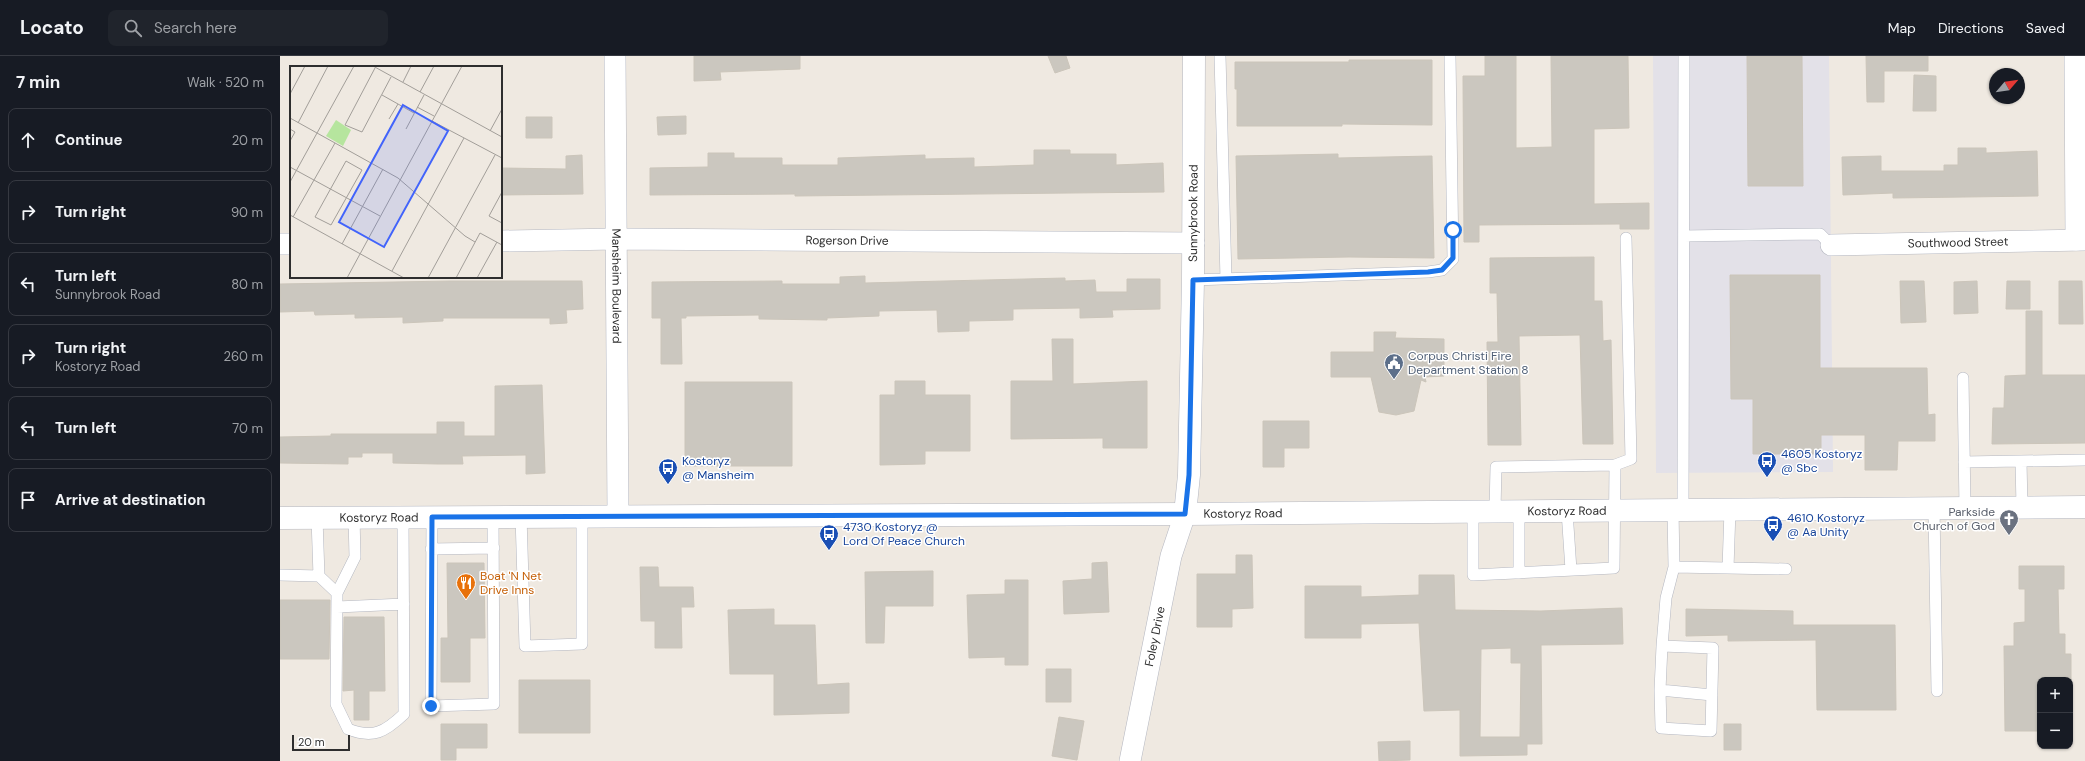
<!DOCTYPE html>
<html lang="en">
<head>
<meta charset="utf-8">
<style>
	:root { --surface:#171b24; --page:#20242c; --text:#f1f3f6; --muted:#9ea1a6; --line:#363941 }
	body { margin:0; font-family:"DM Sans",sans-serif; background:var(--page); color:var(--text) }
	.controls { position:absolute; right:12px; bottom:12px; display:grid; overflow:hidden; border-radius:8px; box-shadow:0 1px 3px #0004 }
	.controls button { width:36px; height:36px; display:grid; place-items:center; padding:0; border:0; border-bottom:1px solid var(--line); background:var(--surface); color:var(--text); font:20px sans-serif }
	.compass { position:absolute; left:1709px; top:12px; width:36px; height:36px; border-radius:50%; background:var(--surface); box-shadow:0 1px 3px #0004; rotate:61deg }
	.scale { position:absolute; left:12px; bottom:10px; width:58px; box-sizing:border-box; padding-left:4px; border:2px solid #2e2e2e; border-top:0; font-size:11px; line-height:14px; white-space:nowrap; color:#2e2e2e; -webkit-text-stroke:3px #fff; paint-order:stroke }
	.stop { position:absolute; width:12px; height:12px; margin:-9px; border:3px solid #1a73e8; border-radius:50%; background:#fff }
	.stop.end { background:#1a73e8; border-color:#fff; box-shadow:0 1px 4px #0008 }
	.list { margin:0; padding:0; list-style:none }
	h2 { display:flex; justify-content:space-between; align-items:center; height:52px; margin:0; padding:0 16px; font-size:17px }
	h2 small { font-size:13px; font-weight:400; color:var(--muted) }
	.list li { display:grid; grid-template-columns:26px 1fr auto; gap:12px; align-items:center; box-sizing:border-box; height:64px; margin:0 8px 8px; padding:0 8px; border:1px solid var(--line); border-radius:8px }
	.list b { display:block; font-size:15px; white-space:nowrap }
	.list p { margin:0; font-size:13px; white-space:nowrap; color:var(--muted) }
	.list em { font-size:13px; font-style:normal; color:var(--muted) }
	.icon { flex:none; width:22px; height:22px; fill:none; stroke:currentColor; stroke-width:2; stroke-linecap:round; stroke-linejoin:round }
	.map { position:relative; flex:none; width:1805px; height:705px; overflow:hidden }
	header { display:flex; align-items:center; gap:24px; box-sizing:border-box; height:56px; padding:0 20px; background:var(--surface); border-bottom:1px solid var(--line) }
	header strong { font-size:19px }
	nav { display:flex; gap:22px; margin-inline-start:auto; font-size:14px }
	.search { width:280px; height:36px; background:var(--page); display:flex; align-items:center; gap:10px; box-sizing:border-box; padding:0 14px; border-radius:8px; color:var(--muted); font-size:15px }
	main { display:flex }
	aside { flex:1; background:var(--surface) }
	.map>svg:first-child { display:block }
	.industrial { fill:#e3e1e8 }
	.building { fill:#cbc7bf; stroke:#cbc5ba; fill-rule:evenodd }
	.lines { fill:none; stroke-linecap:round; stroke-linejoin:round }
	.lane-casing { stroke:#b4b7c1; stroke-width:12 }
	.street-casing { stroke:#b4b7c1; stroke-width:22 }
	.secondary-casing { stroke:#b4b7c1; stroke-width:23 }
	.lane { stroke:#fff; stroke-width:11 }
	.street { stroke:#fff; stroke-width:21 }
	.secondary { stroke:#fff; stroke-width:22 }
	.route { stroke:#1a73e8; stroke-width:5 }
	.labels { text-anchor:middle; stroke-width:3; stroke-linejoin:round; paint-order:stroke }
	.street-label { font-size:12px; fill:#2e2e2e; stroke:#fff }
	.service-label { font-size:12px; fill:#4e5e75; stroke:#fff; text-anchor:start }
	.transit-label { font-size:12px; fill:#164399; stroke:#fff; text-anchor:start }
	.worship-label { font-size:12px; fill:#5b616d; stroke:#fff; text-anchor:end }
	.food-label { font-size:12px; fill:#c56008; stroke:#fff; text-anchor:start }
	.inset-road { fill:none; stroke:#a29e99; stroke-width:1 }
	.view { fill:#4264fb; fill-opacity:0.15; stroke:#4264fb; stroke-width:2 }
	.inset-edge { fill:none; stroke:#2e2e2e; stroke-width:2 }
</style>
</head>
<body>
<header>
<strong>Locato</strong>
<div class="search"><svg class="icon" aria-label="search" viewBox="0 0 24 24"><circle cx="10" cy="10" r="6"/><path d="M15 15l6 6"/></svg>Search here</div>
<nav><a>Map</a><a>Directions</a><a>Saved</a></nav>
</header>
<main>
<aside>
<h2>7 min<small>Walk · 520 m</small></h2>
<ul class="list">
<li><svg class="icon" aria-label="ahead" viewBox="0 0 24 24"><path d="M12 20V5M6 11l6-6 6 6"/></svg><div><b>Continue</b></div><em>20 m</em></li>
<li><svg class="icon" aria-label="right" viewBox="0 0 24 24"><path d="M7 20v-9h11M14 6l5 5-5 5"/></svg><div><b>Turn right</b></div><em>90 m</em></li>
<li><svg class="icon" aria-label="left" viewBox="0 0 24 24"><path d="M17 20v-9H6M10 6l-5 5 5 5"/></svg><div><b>Turn left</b><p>Sunnybrook Road</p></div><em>80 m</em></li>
<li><svg class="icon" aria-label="right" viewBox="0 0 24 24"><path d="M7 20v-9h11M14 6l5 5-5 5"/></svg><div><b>Turn right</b><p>Kostoryz Road</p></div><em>260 m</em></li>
<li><svg class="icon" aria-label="left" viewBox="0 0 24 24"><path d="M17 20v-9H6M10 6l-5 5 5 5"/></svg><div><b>Turn left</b></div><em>70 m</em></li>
<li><svg class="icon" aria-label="arrive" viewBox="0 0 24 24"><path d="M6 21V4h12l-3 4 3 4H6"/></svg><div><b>Arrive at destination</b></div></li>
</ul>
</aside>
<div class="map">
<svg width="1805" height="705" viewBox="0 0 1805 705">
	<rect width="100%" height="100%" fill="#efe9e1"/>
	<path class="industrial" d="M1373 0H1549L1553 416 1376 417Z"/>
	<path class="building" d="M414 0H520V13L440 16 441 24 414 25Z
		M768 0H786L790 12 775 17Z
		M1205 0H1236V92L1272 91 1271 0H1348L1349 72 1314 73V148L1369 147V173H1340V168L1199 169V186H1184L1183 20H1205Z
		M1467 0H1522L1523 130H1468Z
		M1586 0H1648V15H1604V46H1587Z
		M1069 4H1152V69L1062 68V70H957V33H955V6H1069Z
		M1634 19 1656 20V55H1633Z
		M406 60V78L378 79 377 61Z
		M246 61H272V82H246Z
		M1678 92H1706V97L1757 95 1758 140 1613 142V137L1563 139 1562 101 1601 100V115H1664V109H1678Z
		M754 94H790V98H836V109L883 107 884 136 515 140V138L370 139V112L428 111V97H454V102H502V109H558V102L645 99V103L694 102V111L754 109Z
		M1058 98V102L1152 100 1154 202 1069 201 958 203 956 100Z
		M302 99 303 138 221 139V112L286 113V100Z
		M1314 201V245H1322L1323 285 1331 284 1333 388H1303L1300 279 1239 280 1241 389H1208L1207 286H1218L1217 237H1210V202Z
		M1450 219H1540V312H1647L1648 359 1655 358V385H1618L1617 414H1585V379H1541V398H1473V343H1451Z
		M585 220V227L785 222V225L815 224 816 236H847V223H880V253L832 254 833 261 800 262V252L733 253V264L689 265V275L658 276 657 254 599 255V260L547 262V264L479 263V259L406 260V262H401L402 308H381V262H372V226L502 225V228H560V221Z
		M170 225H302L303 253 286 254 287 267 270 268V262H163V265L123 267V261L75 262V258L35 259 34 255 0 256V228Z
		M1620 225H1644L1646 266 1621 267Z
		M1697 225 1698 257 1674 258V226Z
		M1727 225H1750V253H1726Z
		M1779 225H1802L1803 268H1779Z
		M1746 255H1762V319H1805V387L1712 388 1713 352H1724L1725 320 1746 319Z
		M1094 276H1116L1115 282 1164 283V320L1145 321 1146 326 1141 324 1134 355 1116 359 1099 356 1091 321H1051V296H1094Z
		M772 283H793V328L867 325V392H823V382L731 383V325H773Z
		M615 325H645V339H690V395H645V408L600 409V339H615Z
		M405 326H512V410H405Z
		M262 329 265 417 246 418V399L182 400 183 408H158L113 407V397H82V401H68V408L0 407V381L51 380V378H157V366H184V380H215V330Z
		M983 365H1029V392H1004V411H983Z
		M956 499H972L973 552 952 553V571H917V518H956Z
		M827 506 829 556 784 558 783 525 812 523V507Z
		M167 507H204L205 582H190V626H161V582H168Z
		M1739 510H1784V533H1778L1779 578H1785V598H1791V624H1760V675H1725L1724 590H1734V567L1745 566V533H1739Z
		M360 511H378L379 531H413L414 551H401L402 592H375V565H361Z
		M653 515V550H605L604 587H586L585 516Z
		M1139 519H1174L1175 554 1261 555 1342 552 1343 588 1261 589 1262 688H1247V699L1180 700V654L1144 655 1139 567 1081 568V582H1025V530H1081V541L1139 539ZM1231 592V607H1241L1240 681H1200L1201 593Z
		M725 524H748V609H725V601L689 602 687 539 725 538Z
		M0 544H50L49 603H0Z
		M494 553V569H535L537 629 569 627V657L494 659V618H450L448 554Z
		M1406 553 1513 555V569H1615L1616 654H1537L1536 584 1448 585V579L1406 580Z
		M64 561H104L105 635H89V664H74V634L63 635Z
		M766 613H791V646H766Z
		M239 624H310V677H239Z
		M779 661 804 665 797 704 772 700Z
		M161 668H207V692H176V704H161Z
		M1444 668H1461V694H1444Z
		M1130 685V704L1099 705 1098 686Z"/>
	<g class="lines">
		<defs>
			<path id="lane" d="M940 0 946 223
				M1404 180 1540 178 1551 189
				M913 224 1148 216 1162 214 1173 203 1170 0
				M1683 322 1685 452
				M1741 405 1742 451
				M1684 406 1805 404
				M1335 409 1351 403 1346 182
				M1654 452 1657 635
				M1393 454 1394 511 1506 513
				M1403 454 1404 0
				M1239 455V517
				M1287 455 1291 514
				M1193 456V519L1334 512 1335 409 1216 411 1215 455
				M241 460 245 590 302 588V459
				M74 461 75 501 57 537 56 648 68 673C93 683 105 676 124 658L123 461
				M152 461 151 650 214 648 213 460
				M37 462 39 520
				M151 493 214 492
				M1448 512 1450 454
				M0 519 39 520 57 537
				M57 551 124 548
				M1382 590 1380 634 1381 672 1431 675 1433 592 1382 590 1386 542 1394 511
				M1380 634 1432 639"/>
			<g id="street">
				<path id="s1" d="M335 0 338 459"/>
				<path d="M1795 0 1796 184"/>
				<path id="s2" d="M221 185 336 183 914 187"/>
				<path d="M0 188H11"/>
				<path id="s3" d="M1551 189 1805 184"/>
				<path id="s4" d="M850 705 891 500 905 458"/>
			</g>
			<g id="secondary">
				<path id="s5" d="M905 458 909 419 913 224 914 0"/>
				<path id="s6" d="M0 462 905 458 1805 451"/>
			</g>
		</defs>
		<use href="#lane" class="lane-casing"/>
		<use href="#street" class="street-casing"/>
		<use href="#secondary" class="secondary-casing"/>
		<use href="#lane" class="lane"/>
		<use href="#street" class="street"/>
		<use href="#secondary" class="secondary"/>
	</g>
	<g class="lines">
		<path class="route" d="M151 650 152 461 905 458 909 419 913 224 1148 216 1162 214 1173 202V174"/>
	</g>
	<defs>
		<symbol id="civic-pin" viewBox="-11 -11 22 30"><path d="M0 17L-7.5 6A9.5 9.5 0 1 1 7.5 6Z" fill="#5c6f8a" stroke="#fff"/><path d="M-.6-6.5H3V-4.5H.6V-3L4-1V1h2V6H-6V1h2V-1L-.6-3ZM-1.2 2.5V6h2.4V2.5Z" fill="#fff"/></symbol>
		<symbol id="bus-pin" viewBox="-11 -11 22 30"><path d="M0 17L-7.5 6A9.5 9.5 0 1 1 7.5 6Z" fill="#1a4fb4" stroke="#fff"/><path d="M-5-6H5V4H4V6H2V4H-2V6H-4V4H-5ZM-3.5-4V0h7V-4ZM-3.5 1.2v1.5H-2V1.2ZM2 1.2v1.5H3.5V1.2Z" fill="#fff"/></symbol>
		<symbol id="church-pin" viewBox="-11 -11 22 30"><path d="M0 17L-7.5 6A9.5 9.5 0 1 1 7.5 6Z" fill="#6b7280" stroke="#fff"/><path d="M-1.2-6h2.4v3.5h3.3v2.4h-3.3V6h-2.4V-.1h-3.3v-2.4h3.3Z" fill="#fff"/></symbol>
		<symbol id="restaurant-pin" viewBox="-11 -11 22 30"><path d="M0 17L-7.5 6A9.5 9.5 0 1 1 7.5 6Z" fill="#e8710a" stroke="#fff"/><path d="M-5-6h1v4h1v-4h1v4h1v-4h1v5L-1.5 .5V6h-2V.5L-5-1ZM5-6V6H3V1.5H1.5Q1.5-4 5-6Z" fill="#fff"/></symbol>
	</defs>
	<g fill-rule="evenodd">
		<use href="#civic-pin" x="1103" y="296" width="22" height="30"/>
		<use href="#bus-pin" x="1476" y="394" width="22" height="30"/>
		<use href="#bus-pin" x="377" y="401" width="22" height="30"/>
		<use href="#church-pin" x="1718" y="452" width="22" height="30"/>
		<use href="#bus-pin" x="1482" y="458" width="22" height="30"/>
		<use href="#bus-pin" x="538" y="467" width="22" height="30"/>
		<use href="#restaurant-pin" x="175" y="516" width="22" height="30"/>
	</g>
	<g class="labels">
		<g class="street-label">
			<text dy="4" stroke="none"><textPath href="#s5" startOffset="301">Sunnybrook Road</textPath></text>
			<text dy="4" stroke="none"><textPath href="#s2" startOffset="346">Rogerson Drive</textPath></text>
			<text dy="4" stroke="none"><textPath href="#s3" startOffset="127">Southwood Street</textPath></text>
			<text dy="4" stroke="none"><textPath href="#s1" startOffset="230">Mansheim Boulevard</textPath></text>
			<text dy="4" stroke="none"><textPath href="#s6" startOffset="1287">Kostoryz Road</textPath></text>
			<text dy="4" stroke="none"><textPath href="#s6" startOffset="963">Kostoryz Road</textPath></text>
			<text dy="4" stroke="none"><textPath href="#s6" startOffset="99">Kostoryz Road</textPath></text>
			<text dy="4" stroke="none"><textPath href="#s4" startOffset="127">Foley Drive</textPath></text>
		</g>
		<g class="service-label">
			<text x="1128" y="304">Corpus Christi Fire<tspan x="1128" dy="14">Department Station 8</tspan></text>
		</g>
		<g class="transit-label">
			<text x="1501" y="402">4605 Kostoryz<tspan x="1501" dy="14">@ Sbc</tspan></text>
			<text x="402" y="409">Kostoryz<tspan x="402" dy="14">@ Mansheim</tspan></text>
			<text x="1507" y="466">4610 Kostoryz<tspan x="1507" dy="14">@ Aa Unity</tspan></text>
			<text x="563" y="475">4730 Kostoryz @<tspan x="563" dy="14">Lord Of Peace Church</tspan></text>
		</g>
		<g class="worship-label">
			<text x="1715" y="460">Parkside<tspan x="1715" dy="14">Church of God</tspan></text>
		</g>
		<g class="food-label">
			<text x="200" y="524">Boat 'N Net<tspan x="200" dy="14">Drive Inns</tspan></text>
		</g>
	</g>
	<g transform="translate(10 10)">
		<rect width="212" height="212" fill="#efe9e1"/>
		<path d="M46 54 61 64 53 80 36 70Z" fill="#b6e59e"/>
		<path class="inset-road" d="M83 0 212 71M85 2 55 59 72 66 101 11M113 16 121 0M130 26 144 0M0 28 15 0M92 29 124 47M127 41 144 50M0 52 108 112 175 170 185 176M99 53 108 38M142 55 212 92M8 57 38 0M0 63 5 66 0 75M116 63 134 29M200 65 212 43M56 95 72 104 41 159 25 151ZM0 101 90 150M0 116 64 0M212 126 199 150 212 157M0 149 114 212M3 151 45 77M52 178 93 103M102 205 174 72M57 212 172 0M138 212 205 89M166 212 190 167 212 179M187 212 207 176"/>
		<path class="view" d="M113 39 158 65 94 181 49 156Z"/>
		<rect width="212" height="212" class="inset-edge"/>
	</g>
</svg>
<div class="controls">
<button>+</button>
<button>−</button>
</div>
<svg class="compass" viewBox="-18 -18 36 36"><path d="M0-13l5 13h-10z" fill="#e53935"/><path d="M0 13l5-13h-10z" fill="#9ea1a6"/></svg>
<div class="scale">20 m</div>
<div class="stop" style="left:1173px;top:174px"></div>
<div class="stop end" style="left:151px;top:650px"></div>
</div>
</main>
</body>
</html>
